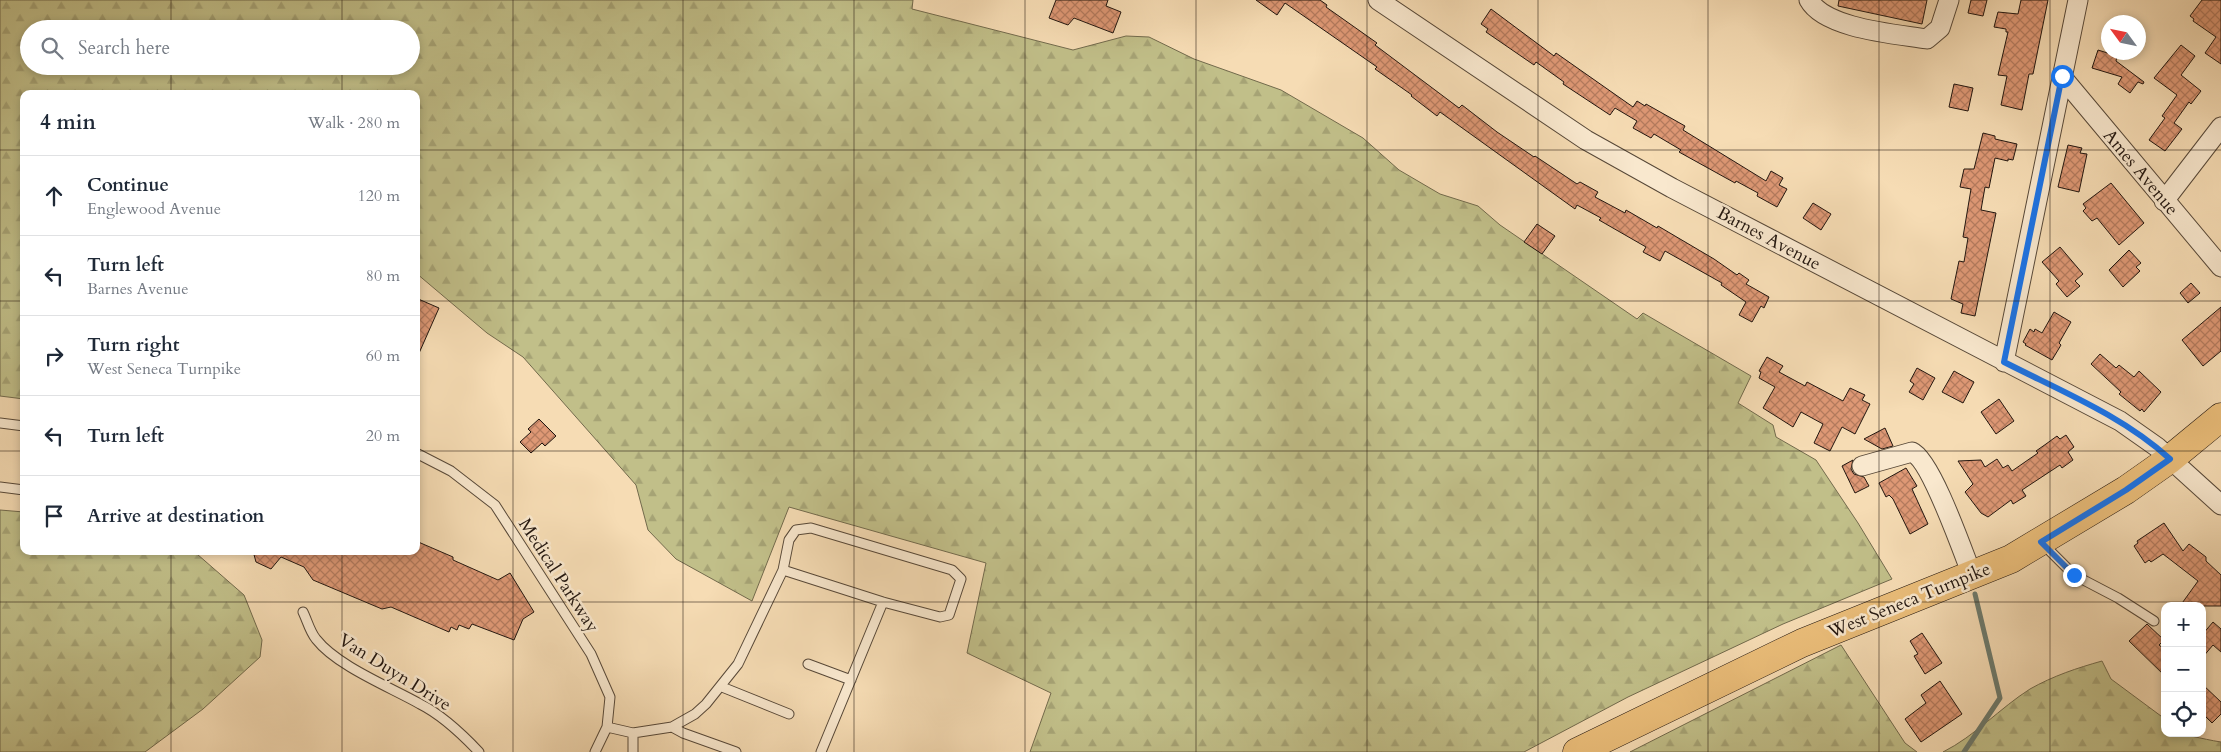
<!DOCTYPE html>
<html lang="en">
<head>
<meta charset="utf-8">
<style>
	:root { --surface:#fff; --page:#f6f6f7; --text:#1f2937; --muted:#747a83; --line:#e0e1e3 }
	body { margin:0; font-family:Cardo,serif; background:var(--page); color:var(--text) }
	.controls { position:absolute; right:15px; bottom:15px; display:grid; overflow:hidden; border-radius:10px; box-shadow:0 2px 8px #0003 }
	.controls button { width:45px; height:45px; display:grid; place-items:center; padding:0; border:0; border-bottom:1px solid var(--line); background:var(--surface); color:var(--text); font:25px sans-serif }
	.compass { position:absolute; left:2101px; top:15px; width:45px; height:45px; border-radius:50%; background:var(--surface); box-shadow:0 2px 8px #0003; rotate:303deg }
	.stop { position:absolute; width:15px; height:15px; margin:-11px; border:4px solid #1a73e8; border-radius:50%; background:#fff }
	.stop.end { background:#1a73e8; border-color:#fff; box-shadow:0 1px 5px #0008 }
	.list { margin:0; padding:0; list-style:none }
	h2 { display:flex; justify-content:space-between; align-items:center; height:65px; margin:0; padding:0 20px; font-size:21px }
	h2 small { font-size:16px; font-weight:400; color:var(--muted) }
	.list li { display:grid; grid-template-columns:32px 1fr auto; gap:15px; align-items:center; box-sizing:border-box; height:80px; padding:0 20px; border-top:1px solid var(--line) }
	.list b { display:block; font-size:19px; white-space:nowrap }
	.list p { margin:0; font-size:16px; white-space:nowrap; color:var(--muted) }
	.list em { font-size:16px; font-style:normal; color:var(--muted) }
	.icon { flex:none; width:28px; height:28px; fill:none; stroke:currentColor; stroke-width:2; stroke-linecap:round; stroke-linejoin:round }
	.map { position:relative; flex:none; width:2221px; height:752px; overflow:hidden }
	.search { position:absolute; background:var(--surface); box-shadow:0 2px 8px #0003; left:20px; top:20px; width:400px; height:55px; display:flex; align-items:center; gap:12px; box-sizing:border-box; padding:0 18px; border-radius:28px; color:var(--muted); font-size:19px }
	.panel { position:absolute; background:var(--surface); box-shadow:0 2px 8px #0003; left:20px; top:90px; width:400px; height:465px; border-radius:10px }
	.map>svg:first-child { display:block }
	.forest { fill:url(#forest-firs); stroke:#726a4c; fill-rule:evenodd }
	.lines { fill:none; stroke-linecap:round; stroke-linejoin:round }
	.stream { stroke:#6c7a6d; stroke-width:5 }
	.building { fill:url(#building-cross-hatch); stroke:#22160f }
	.lane-casing { stroke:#574838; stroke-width:11 }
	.street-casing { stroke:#574838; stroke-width:21 }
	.primary-casing { stroke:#22160f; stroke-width:29 }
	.lane { stroke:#f9e8ce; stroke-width:9 }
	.street { stroke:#f9e8ce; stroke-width:19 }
	.primary { stroke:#ebbe7a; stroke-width:28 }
	.route { stroke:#1a73e8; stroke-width:6 }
	.grid { fill:none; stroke:#22160f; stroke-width:1; stroke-opacity:0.55 }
	.labels { text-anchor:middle; stroke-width:5; stroke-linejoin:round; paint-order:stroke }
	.street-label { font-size:18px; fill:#22160f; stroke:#f9e8ce }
</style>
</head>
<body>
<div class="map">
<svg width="2221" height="752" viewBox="0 0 2221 752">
	<defs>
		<pattern id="forest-firs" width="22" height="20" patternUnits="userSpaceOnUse" patternTransform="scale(1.25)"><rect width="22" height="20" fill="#c1bf89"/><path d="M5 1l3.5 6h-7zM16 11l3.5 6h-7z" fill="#a6a375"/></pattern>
		<pattern id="building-cross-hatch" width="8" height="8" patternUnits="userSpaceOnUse" patternTransform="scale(1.25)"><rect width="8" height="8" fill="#de9875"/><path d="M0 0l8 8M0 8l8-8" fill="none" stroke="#b47b5e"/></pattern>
	</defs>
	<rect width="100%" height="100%" fill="#f6dcb4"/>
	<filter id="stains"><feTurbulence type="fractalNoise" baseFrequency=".004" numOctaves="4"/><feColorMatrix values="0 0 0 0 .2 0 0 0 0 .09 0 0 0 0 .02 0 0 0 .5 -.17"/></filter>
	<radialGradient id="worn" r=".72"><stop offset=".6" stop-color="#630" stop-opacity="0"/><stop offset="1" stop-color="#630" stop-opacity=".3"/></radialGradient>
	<path class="forest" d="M0 0H913L912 9 1073 50 1126 36 1149 37 1194 59 1281 90 1363 138 1399 170 1440 194 1478 206 1500 225 1637 319 1643 313 1751 376 1738 403 1773 425 1776 437 1816 460 1858 523 1892 579 1783 624 1628 697 1524 752H1030L1051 693 967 653 986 563 789 507 752 601 676 559 648 530 636 485 523 357 487 333 416 273V94H24V399L0 396ZM29 29H411V66H29Z
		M0 510 24 512V551H190L197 554 244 595 262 640 260 657 203 709 145 752H0Z
		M1841 645 1905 743 1917 752H1630Z
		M2102 661 2111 679 2165 719V733C2184 733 2201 739 2221 742V752H1943C1975 736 2000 708 2030 689 2053 676 2077 668 2102 661Z"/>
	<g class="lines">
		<path class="stream" d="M1964 752 2000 698 1975 594"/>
	</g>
	<path class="building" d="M1056 0H1108L1106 6 1121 12 1113 33 1074 18 1068 25 1049 18Z
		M1256 0H1320L1327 5 1326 7 1377 43 1375 45 1459 108 1462 105 1497 132 1534 157 1535 156 1577 184 1580 182 1598 192 1595 197 1625 213 1626 210 1657 228 1658 226 1714 259 1737 275 1739 273 1749 280 1746 284 1769 297 1764 308 1761 306 1752 322 1739 315 1746 302 1721 285 1722 283 1665 251 1660 261 1643 252 1646 247 1599 220 1601 218 1577 205 1575 209 1440 112 1437 116 1411 96 1412 95 1375 69 1377 67 1285 3 1277 15Z
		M1839 0H1927L1922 24 1838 6Z
		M1971 0H1987L1983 16 1968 13Z
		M2021 0H2048L2033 74H2029L2022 110 2001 105 2007 76 1998 75 2008 32H2006V29L1994 27 1998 12 2018 14Z
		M2202 0H2221V64L2205 53 2216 37 2193 21 2194 19 2190 16Z
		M1491 9 1554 56 1556 53 1633 107 1637 101 1645 106 1646 104 1685 126 1683 130 1766 181 1771 171 1783 178 1779 185 1787 189 1777 207 1757 196 1758 193 1736 181 1735 183 1679 152 1681 150 1654 134 1651 138 1633 128 1637 121 1615 108 1610 115 1563 84 1564 82 1536 62 1534 65 1486 32 1488 29 1481 24Z
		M2181 45 2195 56 2181 75 2201 91 2191 104 2189 102 2174 123 2182 129 2165 151 2149 140 2165 118 2162 116 2177 95 2154 78Z
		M2098 50 2117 56 2116 61 2144 82 2143 84 2138 82 2130 93 2118 84 2122 77 2092 68Z
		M1954 84 1973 88 1968 111 1949 107Z
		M1983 133 1995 136V139L2017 144 2013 160 2008 159V161L1995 158 1989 188 1985 187 1981 210 1996 213 1975 316 1961 313 1963 304 1951 299 1959 261 1964 262 1968 238 1963 237 1971 189 1960 187 1964 169H1974Z
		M2068 145 2082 148 2080 153 2087 154 2079 192 2058 187Z
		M2111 183 2144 223 2119 245 2097 218 2092 221 2083 211 2086 208 2083 204Z
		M1813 203 1831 214 1821 230 1803 218Z
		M1537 224 1555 236 1542 254 1524 242Z
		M2060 247 2083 274 2075 281 2080 286 2067 297 2056 284 2059 281 2042 262Z
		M2129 250 2141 263 2136 267 2140 271 2123 287 2109 270Z
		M2191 283 2200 293 2188 303 2180 293Z
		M416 298 439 308 416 360Z
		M2221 307V351L2203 366 2182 340Z
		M2054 312 2071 322 2059 343 2061 345 2052 360 2025 345 2026 344 2023 342 2030 329 2034 332 2035 329 2042 333Z
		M2100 354 2116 368 2119 365 2134 377 2139 371 2161 392 2144 412 2142 409 2140 411 2119 394 2121 392 2091 364Z
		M1767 357 1783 366 1779 372 1805 386 1807 382 1843 401 1850 388 1865 395 1862 400 1870 404 1855 434 1842 427 1830 451 1814 443 1823 424 1801 412 1793 427 1763 408 1775 387 1759 378 1761 372 1759 371Z
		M1917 368 1935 378 1923 400 1909 392 1914 384 1910 381Z
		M1954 371 1974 382 1963 403 1942 392Z
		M1999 399 2014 421 1996 434 1981 412Z
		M539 419 556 436 545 446 542 443 531 453 520 442 531 432 528 429Z
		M1885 428 1893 446 1882 449 1864 439Z
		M2066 435 2074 447 2068 452 2073 460 2062 468 2060 465 2022 490 2026 496 2013 504 2011 500 1988 517 1981 513 1965 492 1973 484 1958 461 1981 460 1985 467 1997 459 2003 468 2008 465 2012 471 2038 453 2036 451 2046 444 2057 436 2060 439Z
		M1853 460 1851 469 1854 474 1864 477 1869 486 1855 493 1842 466Z
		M1906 468 1917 486 1912 489 1928 524 1910 534 1893 499 1889 495 1886 497 1879 483Z
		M2164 523 2183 551 2189 544 2206 557V561L2221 575V606H2180L2198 581 2163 554 2151 562 2149 560 2145 563 2134 546 2138 543 2137 541Z
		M416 541 453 557V560L498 580 510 573 534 612 523 619 514 640 472 624 469 629 459 625 457 630 451 627 449 632 391 607 382 609 313 580 304 567 281 557 271 569 256 562 253 551H416Z
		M2213 622 2221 629V652L2213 645 2202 658V635Z
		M2147 624 2164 640 2159 645 2165 650V676L2129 641Z
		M1922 633 1942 663 1925 674 1914 656 1918 654 1910 641Z
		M1940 681 1962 714 1921 742 1905 719 1926 703 1921 695Z
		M2202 684 2221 702V714L2212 723 2202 713Z"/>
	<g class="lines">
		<defs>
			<path id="lane" d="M0 423 24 426
				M416 453 451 471 495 505 591 654 610 697 607 727 595 752
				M0 487 24 490
				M2043 544 2074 575 2118 598 2154 621
				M303 612C307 620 310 632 316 639 337 666 390 687 420 704 442 715 462 734 479 752
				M808 664 851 680
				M722 687 789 714
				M607 727 633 733 672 727 695 714 706 704 738 664 783 570 789 540 796 530 811 528 952 570 961 579 949 615 940 617 883 602 783 570
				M672 727 683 733 736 752
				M633 752V733
				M821 752 883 602"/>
			<path id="street" d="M1378 0 1586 140 1672 188 2120 421 2157 447 2221 505
				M1809 0C1825 29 1897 34 1927 39L1940 28 1949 0
				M2062 77 2221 267
				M2164 201 2221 127
				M2004 362 2078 0
				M1862 466 1912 452C1931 460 1963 552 1972 575"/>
			<path id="primary" d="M1577 752 1802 643 2011 559 2126 490 2170 459 2221 417"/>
		</defs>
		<use href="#lane" class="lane-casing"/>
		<use href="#street" class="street-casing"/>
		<use href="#primary" class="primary-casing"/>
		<use href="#lane" class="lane"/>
		<use href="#street" class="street"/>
		<use href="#primary" class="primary"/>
	</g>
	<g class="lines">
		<path class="route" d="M2062 76 2004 362C2061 391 2123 416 2170 459L2126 490 2041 542 2074 575"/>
	</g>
	<path class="grid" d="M171 0V29M342 0V29M513 0V752M683 0V752M854 0V752M1025 0V752M1196 0V752M1367 0V752M1538 0V752M1708 0V752M1879 0V752M2050 0V752M171 66V94M342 66V94M0 150H24M416 150H2221M0 301H24M416 301H2221M0 451H24M416 451H2221M171 551V752M342 551V752M0 602H2221"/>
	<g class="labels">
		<g class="street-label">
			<text transform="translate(2141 172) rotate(50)" y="6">Ames Avenue</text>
			<text transform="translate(1769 238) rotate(28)" y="6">Barnes Avenue</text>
			<text transform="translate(559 575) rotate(57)" y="6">Medical Parkway</text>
			<text transform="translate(1909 600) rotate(-22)" y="6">West Seneca Turnpike</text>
			<text transform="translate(395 672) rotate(32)" y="6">Van Duyn Drive</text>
		</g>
	</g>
	<rect width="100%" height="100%" filter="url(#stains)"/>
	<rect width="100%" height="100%" fill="url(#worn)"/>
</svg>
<div class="controls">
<button>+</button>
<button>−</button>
<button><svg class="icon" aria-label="locate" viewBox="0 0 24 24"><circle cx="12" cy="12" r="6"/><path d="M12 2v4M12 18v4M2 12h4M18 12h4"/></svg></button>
</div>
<svg class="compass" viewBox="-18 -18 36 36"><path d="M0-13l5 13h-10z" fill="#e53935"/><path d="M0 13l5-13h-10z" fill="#747a83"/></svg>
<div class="stop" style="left:2062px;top:76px"></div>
<div class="stop end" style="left:2074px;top:575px"></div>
<div class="search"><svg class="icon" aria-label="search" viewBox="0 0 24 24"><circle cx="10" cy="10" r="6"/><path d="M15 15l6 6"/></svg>Search here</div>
<section class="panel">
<h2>4 min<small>Walk · 280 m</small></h2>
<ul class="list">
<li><svg class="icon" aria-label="ahead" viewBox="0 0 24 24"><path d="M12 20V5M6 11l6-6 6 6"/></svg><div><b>Continue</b><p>Englewood Avenue</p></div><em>120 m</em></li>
<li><svg class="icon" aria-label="left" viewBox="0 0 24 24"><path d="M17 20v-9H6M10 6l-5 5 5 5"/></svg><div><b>Turn left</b><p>Barnes Avenue</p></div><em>80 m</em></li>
<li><svg class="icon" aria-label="right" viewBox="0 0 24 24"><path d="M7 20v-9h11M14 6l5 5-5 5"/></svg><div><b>Turn right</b><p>West Seneca Turnpike</p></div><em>60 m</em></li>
<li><svg class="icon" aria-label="left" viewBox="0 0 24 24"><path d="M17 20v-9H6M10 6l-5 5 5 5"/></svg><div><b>Turn left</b></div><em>20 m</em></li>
<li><svg class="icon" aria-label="arrive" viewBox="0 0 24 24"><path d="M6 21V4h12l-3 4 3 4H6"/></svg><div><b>Arrive at destination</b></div></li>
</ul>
</section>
</div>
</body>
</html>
